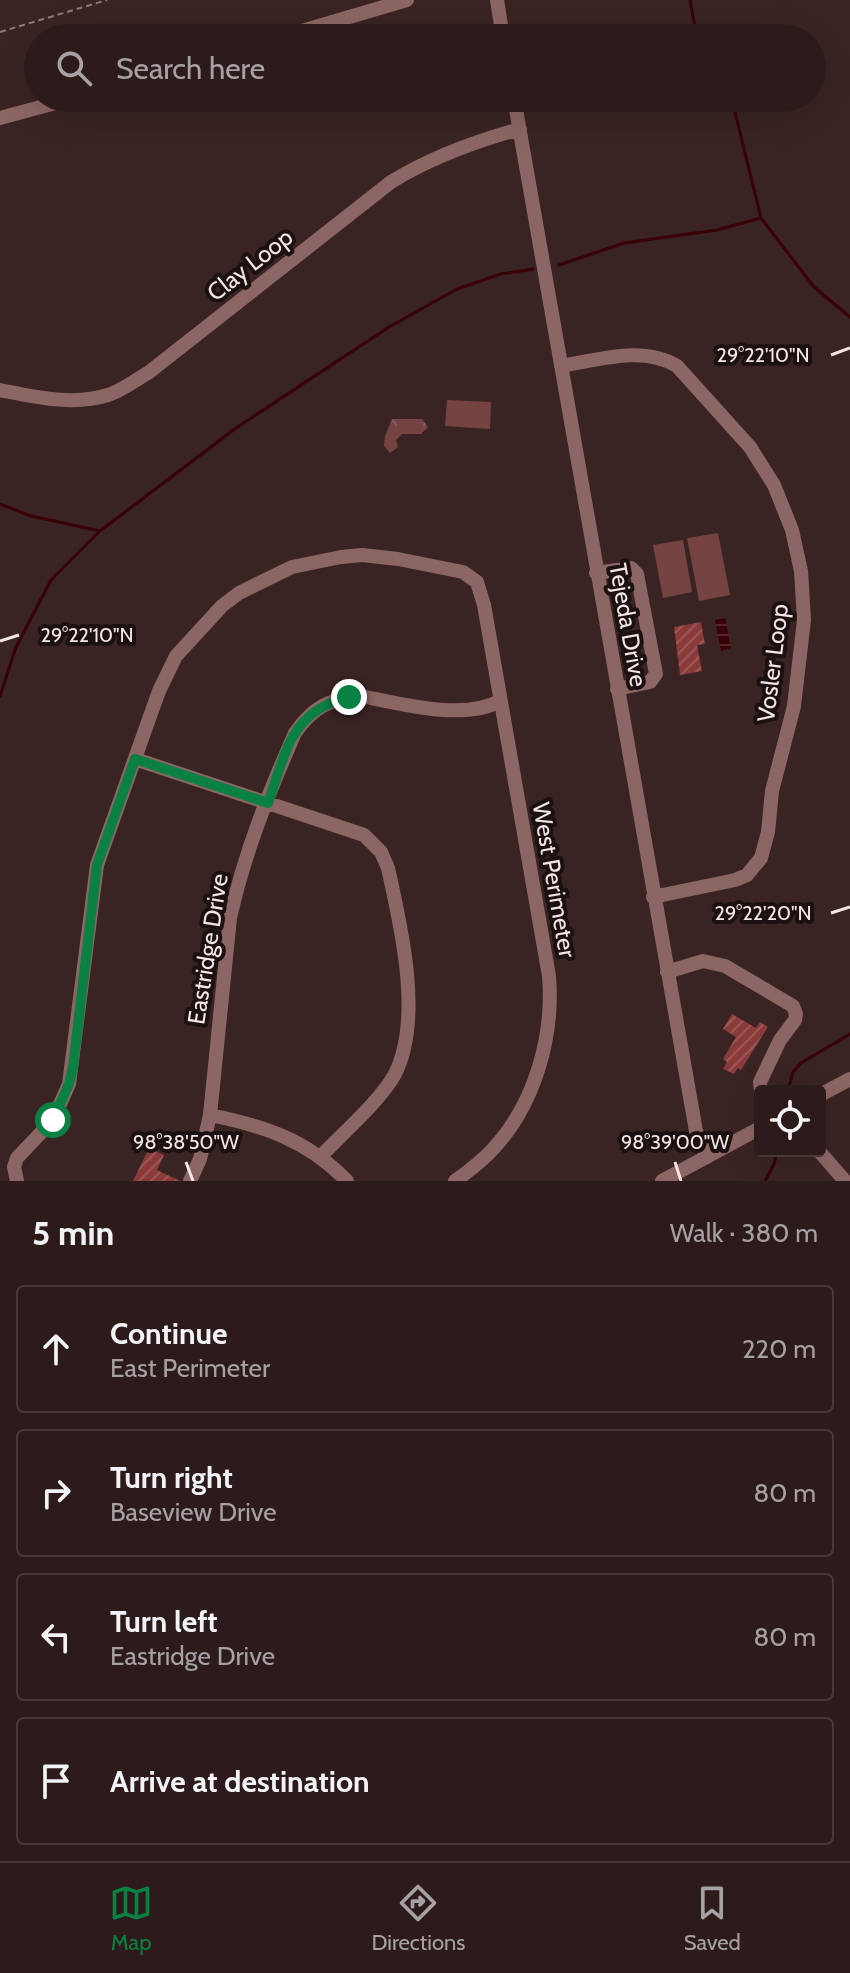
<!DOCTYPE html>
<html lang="en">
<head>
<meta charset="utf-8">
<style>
	:root { --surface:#2c1b1a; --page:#382827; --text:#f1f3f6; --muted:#a6a1a2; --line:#483939; --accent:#0b8043 }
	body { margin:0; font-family:Cabin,sans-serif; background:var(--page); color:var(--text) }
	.controls { position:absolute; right:24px; bottom:24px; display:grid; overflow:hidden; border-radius:8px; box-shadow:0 8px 32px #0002 }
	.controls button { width:72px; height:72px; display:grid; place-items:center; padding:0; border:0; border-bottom:2px solid var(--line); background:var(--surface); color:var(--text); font:40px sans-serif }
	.stop { position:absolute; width:24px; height:24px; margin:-18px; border:6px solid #0b8043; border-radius:50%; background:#fff }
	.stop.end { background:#0b8043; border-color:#fff; box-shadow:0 2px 8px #0008 }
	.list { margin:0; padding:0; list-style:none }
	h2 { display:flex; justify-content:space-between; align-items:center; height:104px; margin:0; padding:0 32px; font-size:34px }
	h2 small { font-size:26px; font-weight:400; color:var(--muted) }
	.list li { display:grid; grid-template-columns:52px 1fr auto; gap:24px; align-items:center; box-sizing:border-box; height:128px; margin:0 16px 16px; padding:0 16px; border:2px solid var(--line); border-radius:8px }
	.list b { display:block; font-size:30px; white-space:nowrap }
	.list p { margin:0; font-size:26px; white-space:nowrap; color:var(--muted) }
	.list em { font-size:26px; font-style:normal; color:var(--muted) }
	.icon { flex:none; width:44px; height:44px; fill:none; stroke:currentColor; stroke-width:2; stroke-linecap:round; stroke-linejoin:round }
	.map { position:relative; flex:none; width:850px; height:1181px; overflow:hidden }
	.search { position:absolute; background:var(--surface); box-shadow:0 8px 32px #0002; left:24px; right:24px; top:24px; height:88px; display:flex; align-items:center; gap:20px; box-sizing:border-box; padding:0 28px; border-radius:44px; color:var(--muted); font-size:30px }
	.sheet { height:680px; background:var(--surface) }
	nav { display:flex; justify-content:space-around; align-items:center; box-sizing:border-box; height:112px; border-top:2px solid var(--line); background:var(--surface); font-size:22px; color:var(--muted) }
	nav a { display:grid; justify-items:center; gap:4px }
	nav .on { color:var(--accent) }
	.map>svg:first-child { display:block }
	.forest { fill:url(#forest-crowns) }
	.garden { fill:#754342 }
	.water { fill:url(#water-rules) }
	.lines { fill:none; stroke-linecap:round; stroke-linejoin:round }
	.stream { stroke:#390005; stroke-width:3 }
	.building { fill:url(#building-hatch) }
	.path { stroke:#8e7b7a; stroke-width:2; stroke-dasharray:6 4; stroke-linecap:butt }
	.minor { stroke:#8c6664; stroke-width:14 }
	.route { stroke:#0b8043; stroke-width:10 }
	.ticks { fill:none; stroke:#f5e6e5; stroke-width:3 }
	.labels { text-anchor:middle; stroke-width:8; stroke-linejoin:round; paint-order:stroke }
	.street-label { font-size:24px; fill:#f5e6e5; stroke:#1a1110 }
	.ticks-label { font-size:20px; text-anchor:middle; fill:#f5e6e5; stroke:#1a1110; stroke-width:8; stroke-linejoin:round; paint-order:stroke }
</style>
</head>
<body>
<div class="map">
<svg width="850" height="1181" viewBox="0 0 850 1181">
	<defs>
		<pattern id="forest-crowns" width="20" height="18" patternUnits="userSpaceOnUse" patternTransform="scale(2)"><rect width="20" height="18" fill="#754342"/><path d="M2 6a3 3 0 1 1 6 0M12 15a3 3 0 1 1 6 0" fill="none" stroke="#895e5d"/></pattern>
		<pattern id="water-rules" width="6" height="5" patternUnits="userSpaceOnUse" patternTransform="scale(2)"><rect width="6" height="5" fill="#390005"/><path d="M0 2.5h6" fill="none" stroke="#562529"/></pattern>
		<pattern id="building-hatch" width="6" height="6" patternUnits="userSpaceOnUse" patternTransform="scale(2)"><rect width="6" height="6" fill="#8b3a3a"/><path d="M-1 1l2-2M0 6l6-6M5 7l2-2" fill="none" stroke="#9c5656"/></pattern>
	</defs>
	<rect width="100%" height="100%" fill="#3a2423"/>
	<path class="forest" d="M392 419H422L428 427 421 434H402L396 440 398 447 390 453 384 446 385 436Z"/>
	<path class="garden" d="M447 400 491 402 490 429 445 426Z
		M718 533 730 595 699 601 687 538Z
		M683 540 692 592 663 598 653 545Z"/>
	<path class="water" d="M725 618 731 648 721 651 715 620Z"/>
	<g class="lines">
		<path class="stream" d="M690 0 695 28 700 38
			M728 98 735 112 761 218 814 287 850 317
			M559 265 624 243 717 230 761 218
			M0 504 31 516 100 531
			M0 696 16 647 51 580 100 531 236 428 389 327 457 289 501 274 533 269
			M788 1091 793 1072 801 1063 850 1034
			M765 1181 774 1164 777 1151"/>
	</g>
	<path class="building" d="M701 622 705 644 697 645 702 671 680 675 674 627Z
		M732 1014 756 1028 760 1022 768 1027 741 1070 738 1068 734 1074 723 1069 727 1062 723 1059 736 1037 723 1029Z
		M149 1148 164 1155 157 1170 180 1181H133Z"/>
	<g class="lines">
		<path class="path" d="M0 32 107 0"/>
		<path class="minor" d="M497 0 503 38
			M278 38 407 0
			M514 98 696 1131 707 1157
			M0 118 74 98
			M561 366C598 360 643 345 677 366L750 447 774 485 792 530 801 571 804 620 794 706 772 791 768 832 761 858 747 875 735 880 653 897
			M0 390C36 397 73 406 108 395 122 391 135 380 148 373L391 182C430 158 476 141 520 129
			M596 573 631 568 637 574 656 674 650 682 617 689
			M135 759 364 835 381 852 388 868C401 927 423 1018 395 1074 381 1100 342 1134 321 1156
			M667 972 703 961 725 966 793 1006 796 1014 795 1020 780 1040 760 1082 761 1091
			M820 1095 850 1079
			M210 1115C265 1126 307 1140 347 1181
			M819 1151 845 1181
			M17 1181 14 1167 17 1158 53 1120 69 1084 97 865 159 691 176 656 222 606 239 593 292 567 341 557 362 555 398 559 463 572 477 582 484 605 549 976C554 1036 535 1104 493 1149 482 1161 469 1171 455 1181
			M190 1181 200 1159 210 1115 230 918C244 854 269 792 295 733 313 707 329 699 361 696 401 704 463 721 500 701
			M662 1181 760 1128"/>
	</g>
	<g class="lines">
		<path class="route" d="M53 1120 69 1084 73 1067 97 865 135 759 268 803C286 753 290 711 349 697"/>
	</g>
	<path class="ticks" d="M831 355 850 348M0 641 19 635M831 913 850 907M186 1162 193 1181M675 1162 681 1181"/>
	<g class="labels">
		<g class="street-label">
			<text transform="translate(250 265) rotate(-38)" y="8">Clay Loop</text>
			<text transform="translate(628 625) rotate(80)" y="8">Tejeda Drive</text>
			<text transform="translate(773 663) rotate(-83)" y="8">Vosler Loop</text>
			<text transform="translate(554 880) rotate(80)" y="8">West Perimeter</text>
			<text transform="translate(208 949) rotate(-81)" y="8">Eastridge Drive</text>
		</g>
	</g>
	<g class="ticks-label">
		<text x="763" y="362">29°22'10"N</text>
		<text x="87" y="642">29°22'10"N</text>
		<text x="763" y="920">29°22'20"N</text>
		<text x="186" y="1149">98°38'50"W</text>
		<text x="675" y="1149">98°39'00"W</text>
	</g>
</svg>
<div class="controls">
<button><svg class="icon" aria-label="locate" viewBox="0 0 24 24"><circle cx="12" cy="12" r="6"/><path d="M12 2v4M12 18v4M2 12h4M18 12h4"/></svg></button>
</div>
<div class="stop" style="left:53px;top:1120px"></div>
<div class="stop end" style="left:349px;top:697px"></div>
<div class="search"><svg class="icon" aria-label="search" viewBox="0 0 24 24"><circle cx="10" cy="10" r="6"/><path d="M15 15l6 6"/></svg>Search here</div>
</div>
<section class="sheet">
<h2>5 min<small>Walk · 380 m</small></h2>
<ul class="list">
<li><svg class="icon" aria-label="ahead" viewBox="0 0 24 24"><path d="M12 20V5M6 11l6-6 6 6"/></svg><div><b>Continue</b><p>East Perimeter</p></div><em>220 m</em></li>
<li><svg class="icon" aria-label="right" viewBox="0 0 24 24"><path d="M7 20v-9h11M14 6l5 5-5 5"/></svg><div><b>Turn right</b><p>Baseview Drive</p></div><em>80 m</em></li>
<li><svg class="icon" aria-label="left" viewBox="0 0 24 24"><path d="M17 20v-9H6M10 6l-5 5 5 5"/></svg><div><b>Turn left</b><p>Eastridge Drive</p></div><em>80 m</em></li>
<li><svg class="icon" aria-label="arrive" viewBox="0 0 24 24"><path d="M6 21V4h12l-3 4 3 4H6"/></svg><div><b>Arrive at destination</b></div></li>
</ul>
</section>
<nav>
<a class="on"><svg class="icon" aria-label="map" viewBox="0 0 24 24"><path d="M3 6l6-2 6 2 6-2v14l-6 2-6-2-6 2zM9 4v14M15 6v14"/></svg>Map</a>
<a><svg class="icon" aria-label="directions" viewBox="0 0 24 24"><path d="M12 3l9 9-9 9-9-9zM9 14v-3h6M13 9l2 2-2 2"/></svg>Directions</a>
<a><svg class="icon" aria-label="saved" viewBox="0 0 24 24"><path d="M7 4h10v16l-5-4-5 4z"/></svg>Saved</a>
</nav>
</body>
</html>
